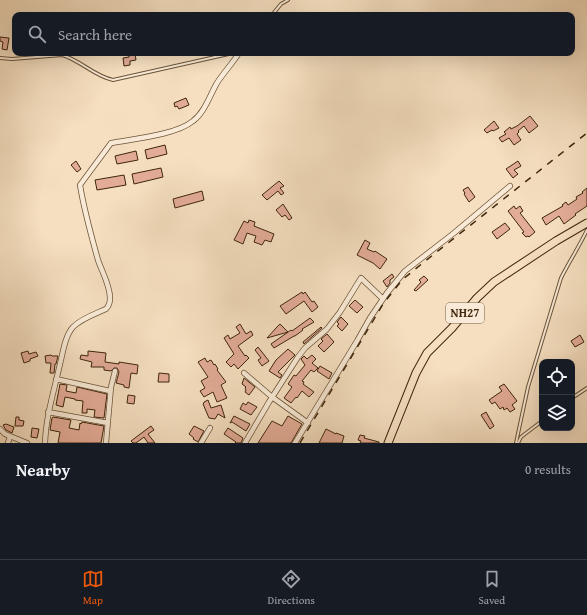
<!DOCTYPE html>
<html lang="en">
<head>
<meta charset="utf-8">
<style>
	:root { --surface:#171b24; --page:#242831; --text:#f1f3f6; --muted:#9ea1a6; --line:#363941; --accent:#ea580c }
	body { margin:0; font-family:"Gentium Book Plus",serif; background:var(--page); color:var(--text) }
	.controls { position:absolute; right:12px; bottom:12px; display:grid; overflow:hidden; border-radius:8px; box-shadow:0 4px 16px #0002 }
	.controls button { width:36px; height:36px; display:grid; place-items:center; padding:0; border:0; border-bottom:1px solid var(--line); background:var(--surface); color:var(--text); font:20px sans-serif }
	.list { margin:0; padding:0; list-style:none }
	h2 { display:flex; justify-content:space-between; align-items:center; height:52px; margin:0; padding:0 16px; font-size:17px }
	h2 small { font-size:13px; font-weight:400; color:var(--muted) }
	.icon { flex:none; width:22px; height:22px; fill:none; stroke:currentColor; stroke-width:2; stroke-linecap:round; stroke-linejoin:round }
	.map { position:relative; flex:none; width:587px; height:443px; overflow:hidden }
	.search { position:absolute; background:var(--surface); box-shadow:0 4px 16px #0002; left:12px; right:12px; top:12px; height:44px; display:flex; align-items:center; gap:10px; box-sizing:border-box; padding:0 14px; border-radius:8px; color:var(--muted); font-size:15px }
	.sheet { height:116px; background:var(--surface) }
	nav { display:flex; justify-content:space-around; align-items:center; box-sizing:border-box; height:56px; border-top:1px solid var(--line); background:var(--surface); font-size:11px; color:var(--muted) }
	nav a { display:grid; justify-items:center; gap:2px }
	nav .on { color:var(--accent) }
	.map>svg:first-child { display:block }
	.building { fill:#e3ac97; stroke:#3f250c }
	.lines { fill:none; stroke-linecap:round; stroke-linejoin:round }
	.service-casing { stroke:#6c5439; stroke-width:4 }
	.minor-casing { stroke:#6c5439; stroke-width:6 }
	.trunk-casing { stroke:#3f250c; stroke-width:9 }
	.service { stroke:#f8ead6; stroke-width:2 }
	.minor { stroke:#f8ead6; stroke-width:4.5 }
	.trunk { stroke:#f5dfc0; stroke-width:7 }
	.rail { stroke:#3f250c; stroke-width:1.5; stroke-dasharray:7 7; stroke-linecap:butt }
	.labels { text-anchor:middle; stroke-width:4; stroke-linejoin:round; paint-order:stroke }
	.shield { fill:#f8ead6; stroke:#766049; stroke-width:1 }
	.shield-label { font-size:12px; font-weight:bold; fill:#3f250c }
</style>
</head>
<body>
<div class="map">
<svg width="587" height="443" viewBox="0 0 587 443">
	<rect width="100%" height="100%" fill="#f5dfc0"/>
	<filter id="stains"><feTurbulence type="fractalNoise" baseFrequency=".005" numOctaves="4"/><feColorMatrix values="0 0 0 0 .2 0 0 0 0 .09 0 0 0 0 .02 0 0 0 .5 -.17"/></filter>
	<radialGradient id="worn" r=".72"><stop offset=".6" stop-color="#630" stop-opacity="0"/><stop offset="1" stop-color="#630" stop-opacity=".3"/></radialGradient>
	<path class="building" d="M0 37 9 38 7 50 2 49 3 42 0 41Z
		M135 54 136 60 130 61V65L124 66 123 58 129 57V55Z
		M186 98 189 105 179 109 177 106 175 107 174 103Z
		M530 116 538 126 529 133 524 126 518 131 519 132 517 134 521 140 514 145 509 138 502 142 499 138 506 134 504 132 510 127 511 129 517 126Z
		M494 121 499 128 493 131 492 130 487 133 484 130Z
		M165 145 167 154 147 159 145 150Z
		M136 151 138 160 117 164 115 156Z
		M76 161 81 169 77 172 71 165Z
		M518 161 521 166 514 170 518 174 513 178 506 169Z
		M161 168 163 177 134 184 132 174Z
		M124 175 126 185 97 190 95 180Z
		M279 181 284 186 280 188 284 193 281 195 278 191 267 200 262 195Z
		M468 187 475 197 469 202 464 194 465 193 463 190Z
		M587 188V206L575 214 576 215 564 224 559 216 546 225 542 218 563 206 562 205 566 202 568 205 577 199 576 197 583 193 582 192Z
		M202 191 204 200 175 208 173 199Z
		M283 204 292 218 289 220 285 215 282 217 276 210Z
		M514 206 516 209 520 206 523 211 520 213 535 232 529 237 528 236 526 237 522 233 524 232 508 211Z
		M249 220 255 222 254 226 274 234 271 242 265 240 262 245 254 242 256 236 247 233 243 244 234 240 244 221 248 223Z
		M505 223 510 229 497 239 492 232Z
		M365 240 370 243 367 249 374 252 375 251 387 259 380 269 373 263 357 255Z
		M392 274 394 277 390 280V283L387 287 383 281Z
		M424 276 428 280 416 291 414 290 421 282 419 280Z
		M302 292 303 294 305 292 312 302 314 301 318 307 312 312 304 301 286 314 280 306Z
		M355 300 363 307 357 313 349 306Z
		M341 317 348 324 342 331 337 326 339 324 337 322Z
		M310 318 314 322 302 329 303 330 295 336H294L274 348 271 344 291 330 292 331Z
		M240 324 246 334 251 331 253 335 238 346 245 356 246 355 249 358 238 369 234 364 231 367 226 362 234 354 224 338 228 335 230 339 240 333 236 327Z
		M280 324 288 332 267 338 277 327Z
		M321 327 322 328 304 344 303 342Z
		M327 334 334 342 324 352 318 346 323 341 321 339Z
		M580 335 584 342 575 347 571 341Z
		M258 347 269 361 262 366 258 360 261 358 255 350Z
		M288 349 295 355 278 372 282 375 280 378 269 371 276 360Z
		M28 351 29 354 36 352 38 356 30 359V361L24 363 21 353Z
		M88 351 106 353 105 362 119 364V362L138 365 137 374 131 373 129 388 124 387V385L116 383 119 372 117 368H114L111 371 104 370V367H91L92 362 80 359 81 355 88 356Z
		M51 355 52 356H58L56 364H55L54 373H50L51 363H46L45 356Z
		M312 355 316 359 312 363 318 368 314 372 311 370 302 381 304 382 303 384 314 392 309 397 302 391 297 398 296 397 291 403 284 398 292 387 288 384 294 375 296 376 305 365 301 359 304 356 307 359Z
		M205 358 207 362 211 360 214 365 215 364 218 369 217 370 226 382 221 385 227 398 217 402 213 392 204 397 200 391 205 388 201 381 208 377 198 362Z
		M320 366 332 373 329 379 317 371Z
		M159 373 169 374V382H158Z
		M244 378 255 387 249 395 245 392 246 390 245 388 246 387 242 384Z
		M60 384 67 385 66 391 76 393 77 387 107 394 104 418 94 417 95 410 87 409V413H82L83 401 75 400V399L65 397 63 407 56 405Z
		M504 384 517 401 512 405 515 409 510 412 507 408 504 410 503 407 500 409 495 402 492 404 489 400 502 391 499 387Z
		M128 395 135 396 134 404 127 403Z
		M208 400 211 408 221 405 225 418 218 414 215 419 209 418 203 404 204 403V402Z
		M248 402 257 407 251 415 240 409 243 403 246 405Z
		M486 412 494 426 490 429 481 415Z
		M234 416 250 424 246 431 232 422 230 423Z
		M288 416 302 424 291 443H258L272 421 282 426Z
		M16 417H19V420L24 421 23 426H15Z
		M53 417 71 420 69 428 79 430 80 423 81 424 82 422 104 426 101 443H58L60 432 50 430 52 418Z
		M6 424 14 427 12 433 6 430 3 425Z
		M151 426 154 430 148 434 155 443H148L144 437 136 443H133L131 441Z
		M194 426 204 431 198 442 193 439 194 438 189 434Z
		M32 428 39 429 37 438 31 437Z
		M228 428 243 438 241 443H235L236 442 224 434Z
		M326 429 336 434V433L344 436 342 443H319Z
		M360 435 365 436 364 438 379 442V443H360L361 441 358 440Z"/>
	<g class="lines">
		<defs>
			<path id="service" d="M272 15 281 4 288 0
				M0 58 12 59 62 55C80 60 94 76 113 80L233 53
				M572 398 587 388
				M516 443 528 387 561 278C569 262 579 247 587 230
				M518 443 521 437 542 421"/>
			<path id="minor" d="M244 373 272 397 308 423
				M56 379 110 391
				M48 412 108 423
				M0 429 5 434 27 443
				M8 443 10 436
				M45 443C46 416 54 391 60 364 63 352 65 336 73 327 82 318 95 314 106 309 109 306 110 303 110 298 110 285 102 272 98 260 91 235 84 210 80 185L111 143C133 139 176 135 193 121 205 112 210 95 217 83 224 72 232 64 239 53
				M106 443 111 387 115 371
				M201 443 210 428
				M245 443 269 402 298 357 305 348 327 329 340 312 361 278 383 299
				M295 443 357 341 370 318 387 293 405 271 454 233 510 186"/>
			<path id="trunk" d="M388 443 416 373 427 353 452 328 477 298 494 282 556 241 587 223"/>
		</defs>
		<use href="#service" class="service-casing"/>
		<use href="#minor" class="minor-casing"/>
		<use href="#trunk" class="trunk-casing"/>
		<use href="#service" class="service"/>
		<use href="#minor" class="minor"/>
		<use href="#trunk" class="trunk"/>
		<path class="rail" d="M300 443 383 304 402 280 424 262 587 133"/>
	</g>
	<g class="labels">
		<rect class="shield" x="446" y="303" width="38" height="20" rx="3"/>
		<g class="shield-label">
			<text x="465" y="317">NH27</text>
		</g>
	</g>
	<rect width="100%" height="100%" filter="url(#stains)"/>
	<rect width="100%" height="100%" fill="url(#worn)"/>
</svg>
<div class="controls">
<button><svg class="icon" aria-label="locate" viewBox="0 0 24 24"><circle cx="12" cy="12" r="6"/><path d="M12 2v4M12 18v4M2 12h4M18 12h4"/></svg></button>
<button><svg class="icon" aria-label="layers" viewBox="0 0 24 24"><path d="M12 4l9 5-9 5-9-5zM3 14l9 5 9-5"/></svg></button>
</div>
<div class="search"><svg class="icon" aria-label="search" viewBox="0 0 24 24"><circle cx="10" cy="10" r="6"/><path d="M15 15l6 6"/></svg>Search here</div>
</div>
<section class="sheet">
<h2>Nearby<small>0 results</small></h2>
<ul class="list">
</ul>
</section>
<nav>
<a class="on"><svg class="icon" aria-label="map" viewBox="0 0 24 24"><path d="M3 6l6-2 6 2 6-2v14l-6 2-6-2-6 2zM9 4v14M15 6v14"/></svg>Map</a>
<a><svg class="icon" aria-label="directions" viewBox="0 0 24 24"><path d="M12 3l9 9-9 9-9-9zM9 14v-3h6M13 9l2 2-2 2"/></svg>Directions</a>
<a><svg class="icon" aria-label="saved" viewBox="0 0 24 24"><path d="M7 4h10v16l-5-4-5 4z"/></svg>Saved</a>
</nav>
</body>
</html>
